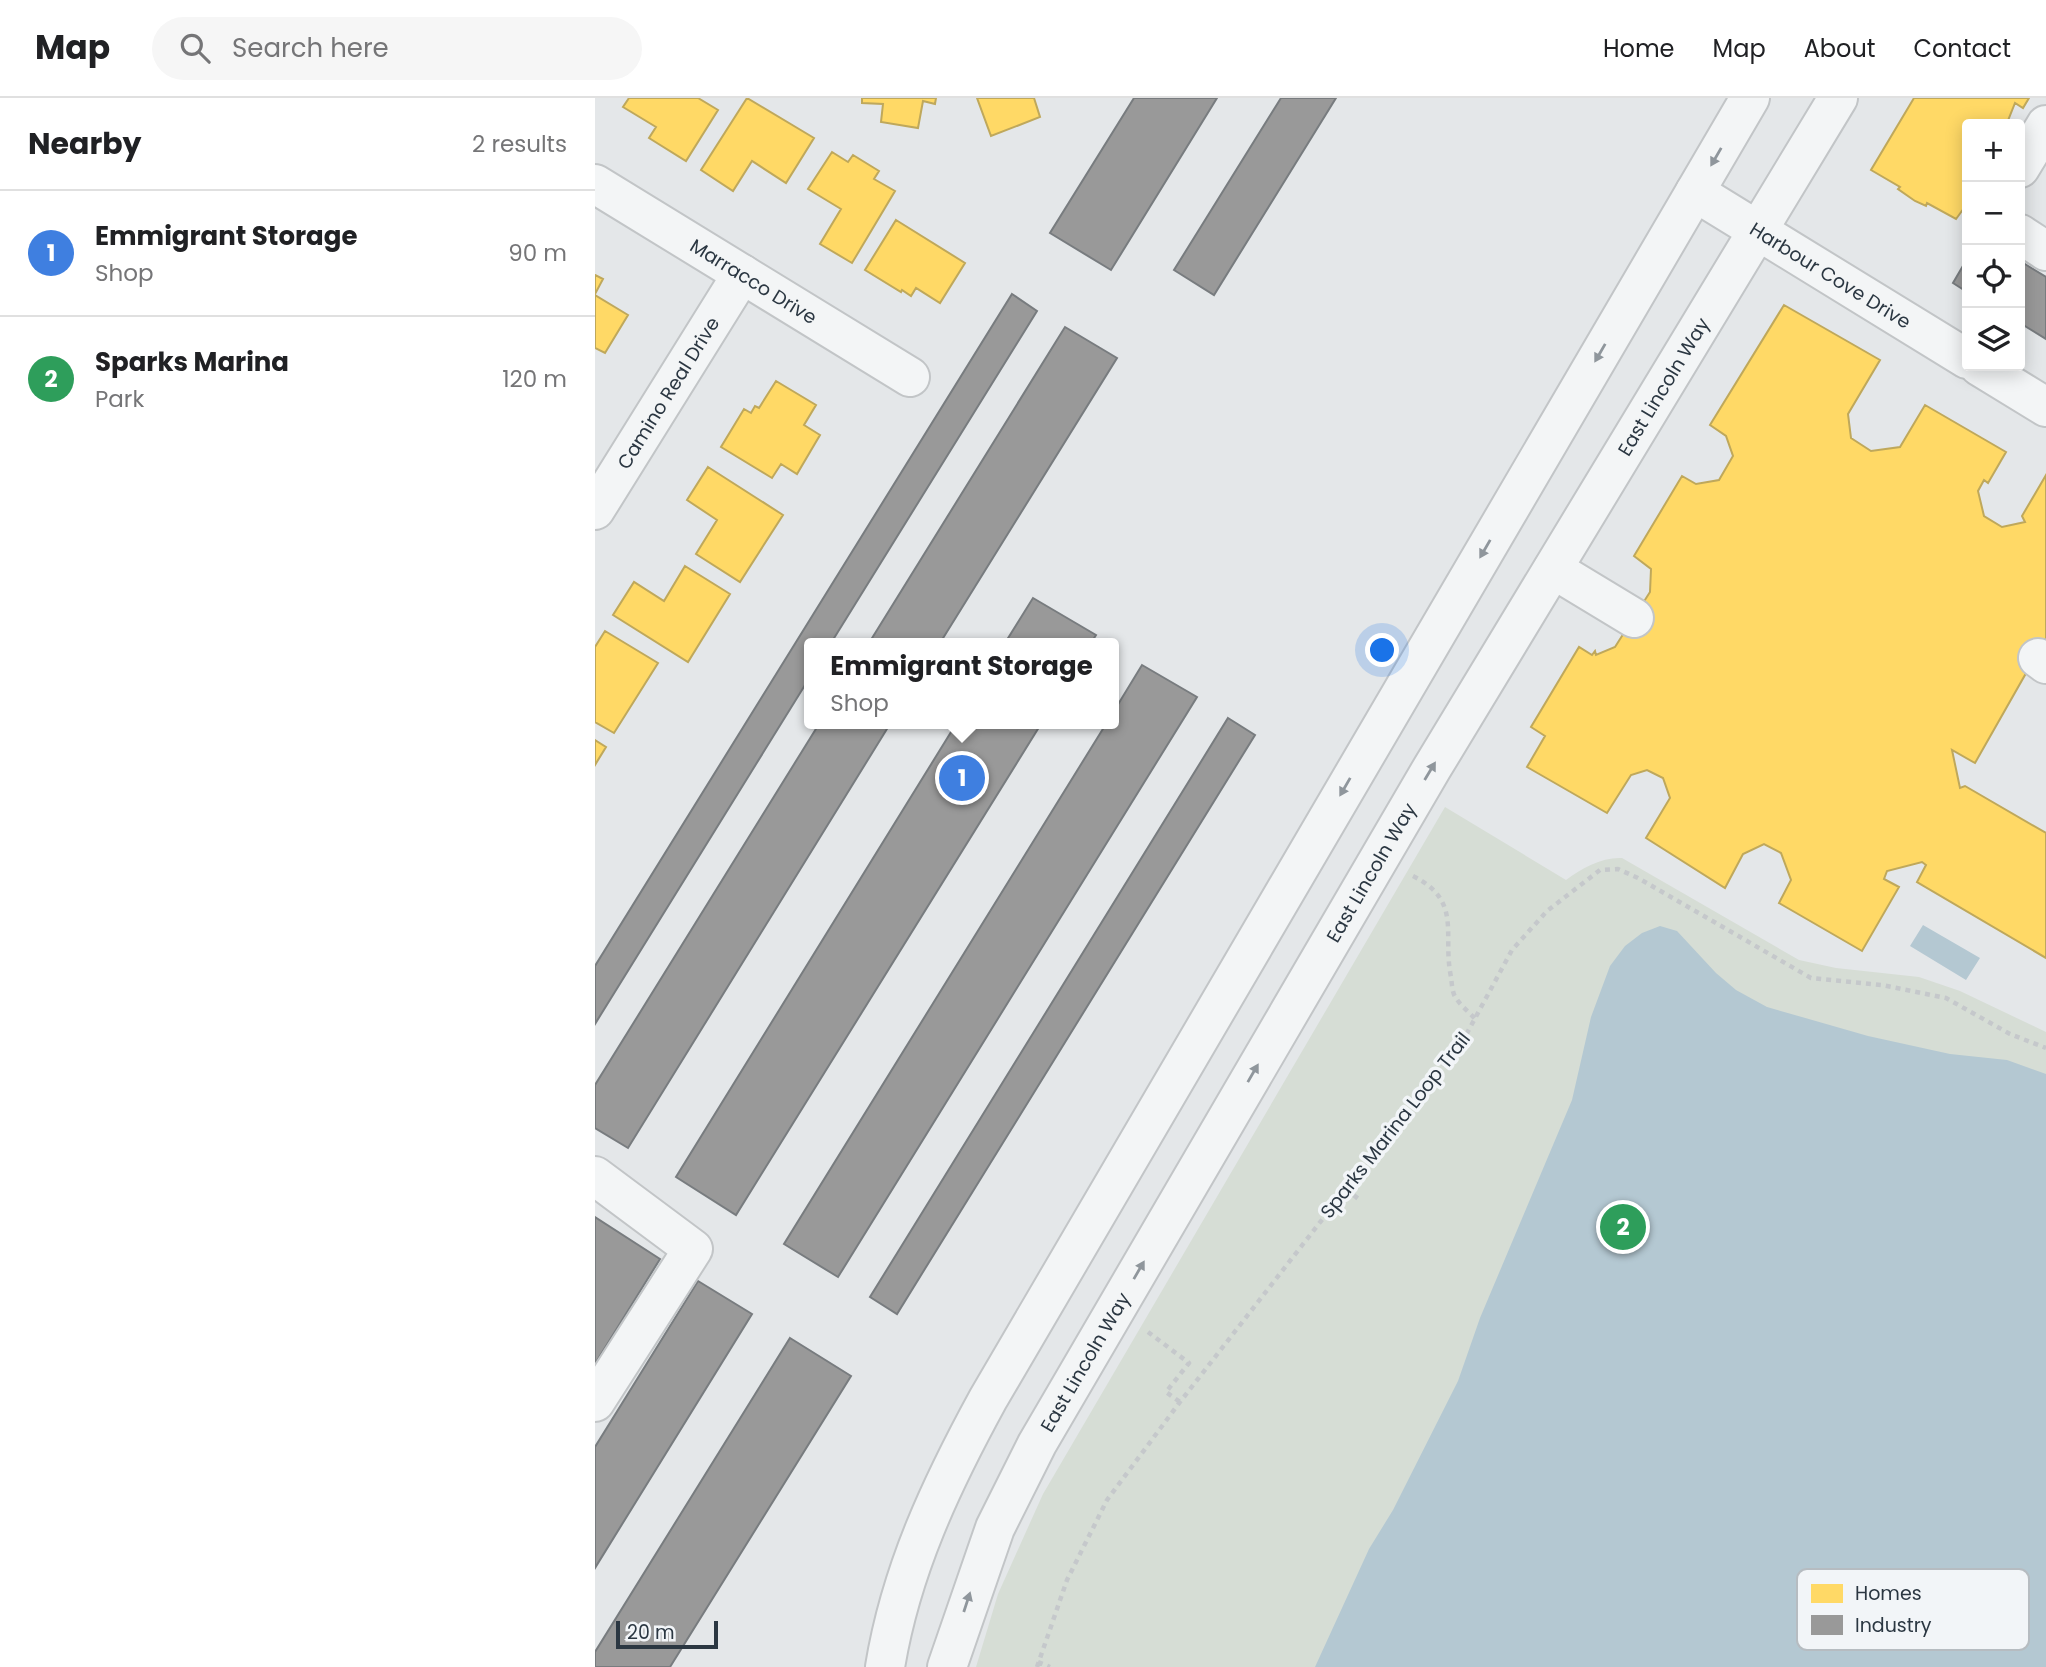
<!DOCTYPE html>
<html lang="en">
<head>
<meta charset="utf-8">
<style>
	:root { --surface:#fff; --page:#f6f6f6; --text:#202124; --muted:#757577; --line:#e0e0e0; --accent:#0b8043 }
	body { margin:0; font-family:Poppins,sans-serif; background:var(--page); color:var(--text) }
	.controls { position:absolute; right:21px; top:21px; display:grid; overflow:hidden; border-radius:7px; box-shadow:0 4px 18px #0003 }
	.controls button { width:63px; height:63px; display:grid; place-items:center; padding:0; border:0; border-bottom:2px solid var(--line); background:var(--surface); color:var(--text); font:35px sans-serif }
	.scale { position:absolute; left:21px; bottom:18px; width:102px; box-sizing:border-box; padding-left:7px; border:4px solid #2b3742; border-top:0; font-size:19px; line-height:24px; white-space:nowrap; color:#2b3742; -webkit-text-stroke:5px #f2f5f8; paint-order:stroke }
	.you { position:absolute; left:788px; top:553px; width:24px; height:24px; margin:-18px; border:5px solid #fff; border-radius:50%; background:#1a73e8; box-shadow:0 0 0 10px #1a73e833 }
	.badge { display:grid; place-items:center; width:46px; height:46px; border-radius:50%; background:var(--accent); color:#fff; font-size:23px; font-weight:700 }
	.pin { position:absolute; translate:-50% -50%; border:4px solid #fff; box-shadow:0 2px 7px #0006 }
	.popup { position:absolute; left:209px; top:540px; width:315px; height:91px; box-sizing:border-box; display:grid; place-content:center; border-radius:7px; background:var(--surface); filter:drop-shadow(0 2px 5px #0005); font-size:23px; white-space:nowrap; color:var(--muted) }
	.popup b { font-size:26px; color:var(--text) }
	.popup::after { content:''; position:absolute; left:50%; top:100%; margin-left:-14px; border:14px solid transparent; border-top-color:var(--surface) }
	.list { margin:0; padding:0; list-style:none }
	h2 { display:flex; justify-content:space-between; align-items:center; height:91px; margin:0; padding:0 28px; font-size:30px }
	h2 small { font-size:23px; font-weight:400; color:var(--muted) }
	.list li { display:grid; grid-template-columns:46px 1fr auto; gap:21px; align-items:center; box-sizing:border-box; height:126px; padding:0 28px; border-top:2px solid var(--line) }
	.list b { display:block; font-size:26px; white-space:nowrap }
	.list p { margin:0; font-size:23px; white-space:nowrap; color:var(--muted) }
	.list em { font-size:23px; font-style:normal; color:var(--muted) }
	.icon { flex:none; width:38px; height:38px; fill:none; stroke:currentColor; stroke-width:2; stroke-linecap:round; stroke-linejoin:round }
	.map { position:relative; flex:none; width:1451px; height:1569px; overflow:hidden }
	header { display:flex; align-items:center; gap:42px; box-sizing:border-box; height:98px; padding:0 35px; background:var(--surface); border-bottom:2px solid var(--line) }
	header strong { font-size:33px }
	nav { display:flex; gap:38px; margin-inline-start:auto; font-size:24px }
	.search { width:490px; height:63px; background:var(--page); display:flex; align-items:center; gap:18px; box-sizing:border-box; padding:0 24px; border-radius:38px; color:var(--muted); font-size:26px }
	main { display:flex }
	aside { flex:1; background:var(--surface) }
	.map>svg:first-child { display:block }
	.green { fill:#d6ddd5 }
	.water { fill:#b4c8d2 }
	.homes { fill:#ffd966; stroke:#bfa85b; stroke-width:2 }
	.industry { fill:#999; stroke:#787c7f; stroke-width:2 }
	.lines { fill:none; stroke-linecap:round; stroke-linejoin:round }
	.minor-casing { stroke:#c2c5c7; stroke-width:42 }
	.path { stroke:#c5c8cb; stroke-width:4.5; stroke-dasharray:5 5; stroke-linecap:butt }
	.minor { stroke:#f3f5f6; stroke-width:38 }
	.oneway { fill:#8f969c }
	.labels { text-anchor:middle; stroke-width:7; stroke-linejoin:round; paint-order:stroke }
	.street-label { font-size:19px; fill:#2b3742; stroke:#f2f5f8 }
	.key { fill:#f2f5f8; stroke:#b6bcc1; stroke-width:2 }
	.key-label { font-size:19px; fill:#2b3742 }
</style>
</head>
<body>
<header>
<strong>Map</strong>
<div class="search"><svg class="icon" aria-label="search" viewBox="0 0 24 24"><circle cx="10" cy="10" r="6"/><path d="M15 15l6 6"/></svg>Search here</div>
<nav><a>Home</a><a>Map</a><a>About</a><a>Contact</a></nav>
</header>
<main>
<aside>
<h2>Nearby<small>2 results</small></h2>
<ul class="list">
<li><span class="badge" style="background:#3f7fe0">1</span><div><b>Emmigrant Storage</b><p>Shop</p></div><em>90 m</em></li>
<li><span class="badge" style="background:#2e9e5b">2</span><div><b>Sparks Marina</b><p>Park</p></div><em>120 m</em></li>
</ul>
</aside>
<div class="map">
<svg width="1451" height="1569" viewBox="0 0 1451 1569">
	<rect width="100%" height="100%" fill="#e4e7e9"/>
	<path class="green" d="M850 709 971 782C987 770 1007 759 1027 760L1204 862 1241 870 1324 879 1365 893 1451 934V1569H381L403 1496 448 1396Z"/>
	<path class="water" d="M1328 827 1385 860 1371 882 1315 848Z
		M1065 828 1082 833 1121 875 1141 892 1172 909 1273 938 1355 956 1412 962 1451 976V1569H720L774 1451 798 1412 863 1283 885 1220 977 1002 996 919 1015 868 1030 848 1047 835Z"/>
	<path class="homes" d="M34 0H103L123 12 91 63 54 40 61 29 28 9Z
		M152 0 219 40 191 85 157 63 138 93 106 72Z
		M267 0H341L340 6 328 3 323 30 286 24 288 6 267 5Z
		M382 0H439L445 19 396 38Z
		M1319 0H1434L1428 10 1420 5 1412 25 1372 26V106L1361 121 1332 105 1331 108 1320 103 1303 91 1305 89 1276 72Z
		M237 54 253 64 258 57 284 73 279 81 300 93 257 165 225 146 246 111 213 91Z
		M301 122 370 165 345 205 321 190 316 198 307 192 306 194 270 172Z
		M0 177 8 181 0 196Z
		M0 197 33 217 10 255 0 250Z
		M1189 207 1285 262 1253 316 1256 340 1276 353 1305 349 1330 307 1411 354 1393 385 1389 382 1383 393 1389 418 1407 429 1430 424 1427 418 1451 377V540L1380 665 1357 652 1365 690 1370 688 1451 735V860L1322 784 1331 767 1327 764 1292 773 1289 781 1304 789 1267 853 1184 805 1196 782 1186 755 1169 746 1148 756 1130 790 1051 740 1075 700 1068 680 1052 672 1036 677 1012 715 932 669 950 638 936 629 984 549 997 557 1000 553 1001 557 1020 549 1055 494 1056 471 1039 458 1087 378 1101 386 1124 382 1138 358 1131 338 1115 327Z
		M181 283 221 307 209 327 225 337 202 376 186 366 177 380 126 349 149 311 156 315 160 308 164 310Z
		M113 369 188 417 145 484 101 456 122 422 92 402Z
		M90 468 135 496 93 564 18 517 39 484 69 503Z
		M10 533 63 565 19 635 0 624V549Z
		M0 642 11 649 0 667Z"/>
	<path class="industry" d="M539 0H622L516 172 455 135Z
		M686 0H741L619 197 579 172Z
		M1372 161V194L1358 185Z
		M1425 163 1451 179V241L1425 225Z
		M417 196 442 213 236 545H215V579L0 926V868Z
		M470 229 522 260 345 545H274Z
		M438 500 501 537 496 545H410Z
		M547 567 602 599 243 1179 189 1146 511 626H519V613Z
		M633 620 660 637 302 1216 275 1199Z
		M224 626H295L33 1050 0 1030V987Z
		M361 626H446L141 1117 81 1079Z
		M0 1119 65 1161 0 1266Z
		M103 1183 157 1216 0 1470V1349Z
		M195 1240 256 1278 75 1569H0V1554Z"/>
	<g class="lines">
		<defs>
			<g id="minor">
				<path d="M1425 70 1451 27"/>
				<path id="s1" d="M0 86 315 279"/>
				<path id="s2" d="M1100 94 1372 261"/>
				<path d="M1425 136 1451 153"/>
				<path d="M1384 268 1451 309"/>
				<path id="s3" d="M0 412 147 176"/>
				<path d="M958 471 1039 520"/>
				<path d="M1443 560 1451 566"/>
				<path d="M0 1078 98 1151 0 1304"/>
				<path d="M290 1569C306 1472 346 1387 393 1301L1155 0"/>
				<path id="s4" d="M352 1569 400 1430 442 1346 837 670 1243 0"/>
			</g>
		</defs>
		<use href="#minor" class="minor-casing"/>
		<path class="path" d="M818 778C868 803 847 836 856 879 857 886 857 895 861 900 866 908 874 914 880 921
			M751 1091 766 1103
			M553 1234 594 1265 571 1294 585 1304
			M443 1564 455 1569
			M442 1569 472 1482 512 1402 585 1304 871 937 917 852 952 813 1005 772 1023 771 1043 780 1216 880 1287 887 1351 900 1415 936 1451 950"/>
		<use href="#minor" class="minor"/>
	</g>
	<defs><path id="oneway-solid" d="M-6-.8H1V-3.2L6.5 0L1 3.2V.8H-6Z" transform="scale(1.75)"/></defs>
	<g class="oneway">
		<use href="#oneway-solid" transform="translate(1121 59) rotate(120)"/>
		<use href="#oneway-solid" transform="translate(1005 255) rotate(120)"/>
		<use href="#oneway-solid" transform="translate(890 451) rotate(120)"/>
		<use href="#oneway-solid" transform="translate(835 673) rotate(-59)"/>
		<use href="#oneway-solid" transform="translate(750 689) rotate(120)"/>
		<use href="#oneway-solid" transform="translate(658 975) rotate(-60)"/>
		<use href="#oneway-solid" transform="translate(544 1172) rotate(-60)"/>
		<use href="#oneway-solid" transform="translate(372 1504) rotate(-72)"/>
	</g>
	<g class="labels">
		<g class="street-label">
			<text dy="7" stroke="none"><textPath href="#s2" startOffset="159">Harbour Cove Drive</textPath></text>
			<text dy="7" stroke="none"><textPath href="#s1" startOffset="186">Marracco Drive</textPath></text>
			<text dy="7" stroke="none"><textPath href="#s4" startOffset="1470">East Lincoln Way</textPath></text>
			<text dy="7" stroke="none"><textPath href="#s3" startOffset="138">Camino Real Drive</textPath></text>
			<text dy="7" stroke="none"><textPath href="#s4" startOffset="903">East Lincoln Way</textPath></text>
			<text transform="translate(800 1027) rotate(-52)" y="7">Sparks Marina Loop Trail</text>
			<text dy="7" stroke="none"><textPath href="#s4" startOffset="336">East Lincoln Way</textPath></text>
		</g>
	</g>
	<rect x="1202" y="1471" width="232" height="81" rx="10" class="key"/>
	<rect x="1216" y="1486" width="32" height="19" fill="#ffd966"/>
	<rect x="1216" y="1517" width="32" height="20" fill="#999"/>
	<g class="key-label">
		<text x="1260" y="1502">Homes</text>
		<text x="1260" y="1534">Industry</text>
	</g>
</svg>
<div class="controls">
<button>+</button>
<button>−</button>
<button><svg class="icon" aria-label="locate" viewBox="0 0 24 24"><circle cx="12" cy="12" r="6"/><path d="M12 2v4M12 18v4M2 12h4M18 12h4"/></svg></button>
<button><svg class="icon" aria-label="layers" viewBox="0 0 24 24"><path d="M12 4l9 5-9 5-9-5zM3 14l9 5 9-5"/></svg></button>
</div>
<div class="scale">20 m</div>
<div class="you"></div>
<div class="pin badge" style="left:367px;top:680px;background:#3f7fe0">1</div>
<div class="popup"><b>Emmigrant Storage</b>Shop</div>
<div class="pin badge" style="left:1028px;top:1129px;background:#2e9e5b">2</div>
</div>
</main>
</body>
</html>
